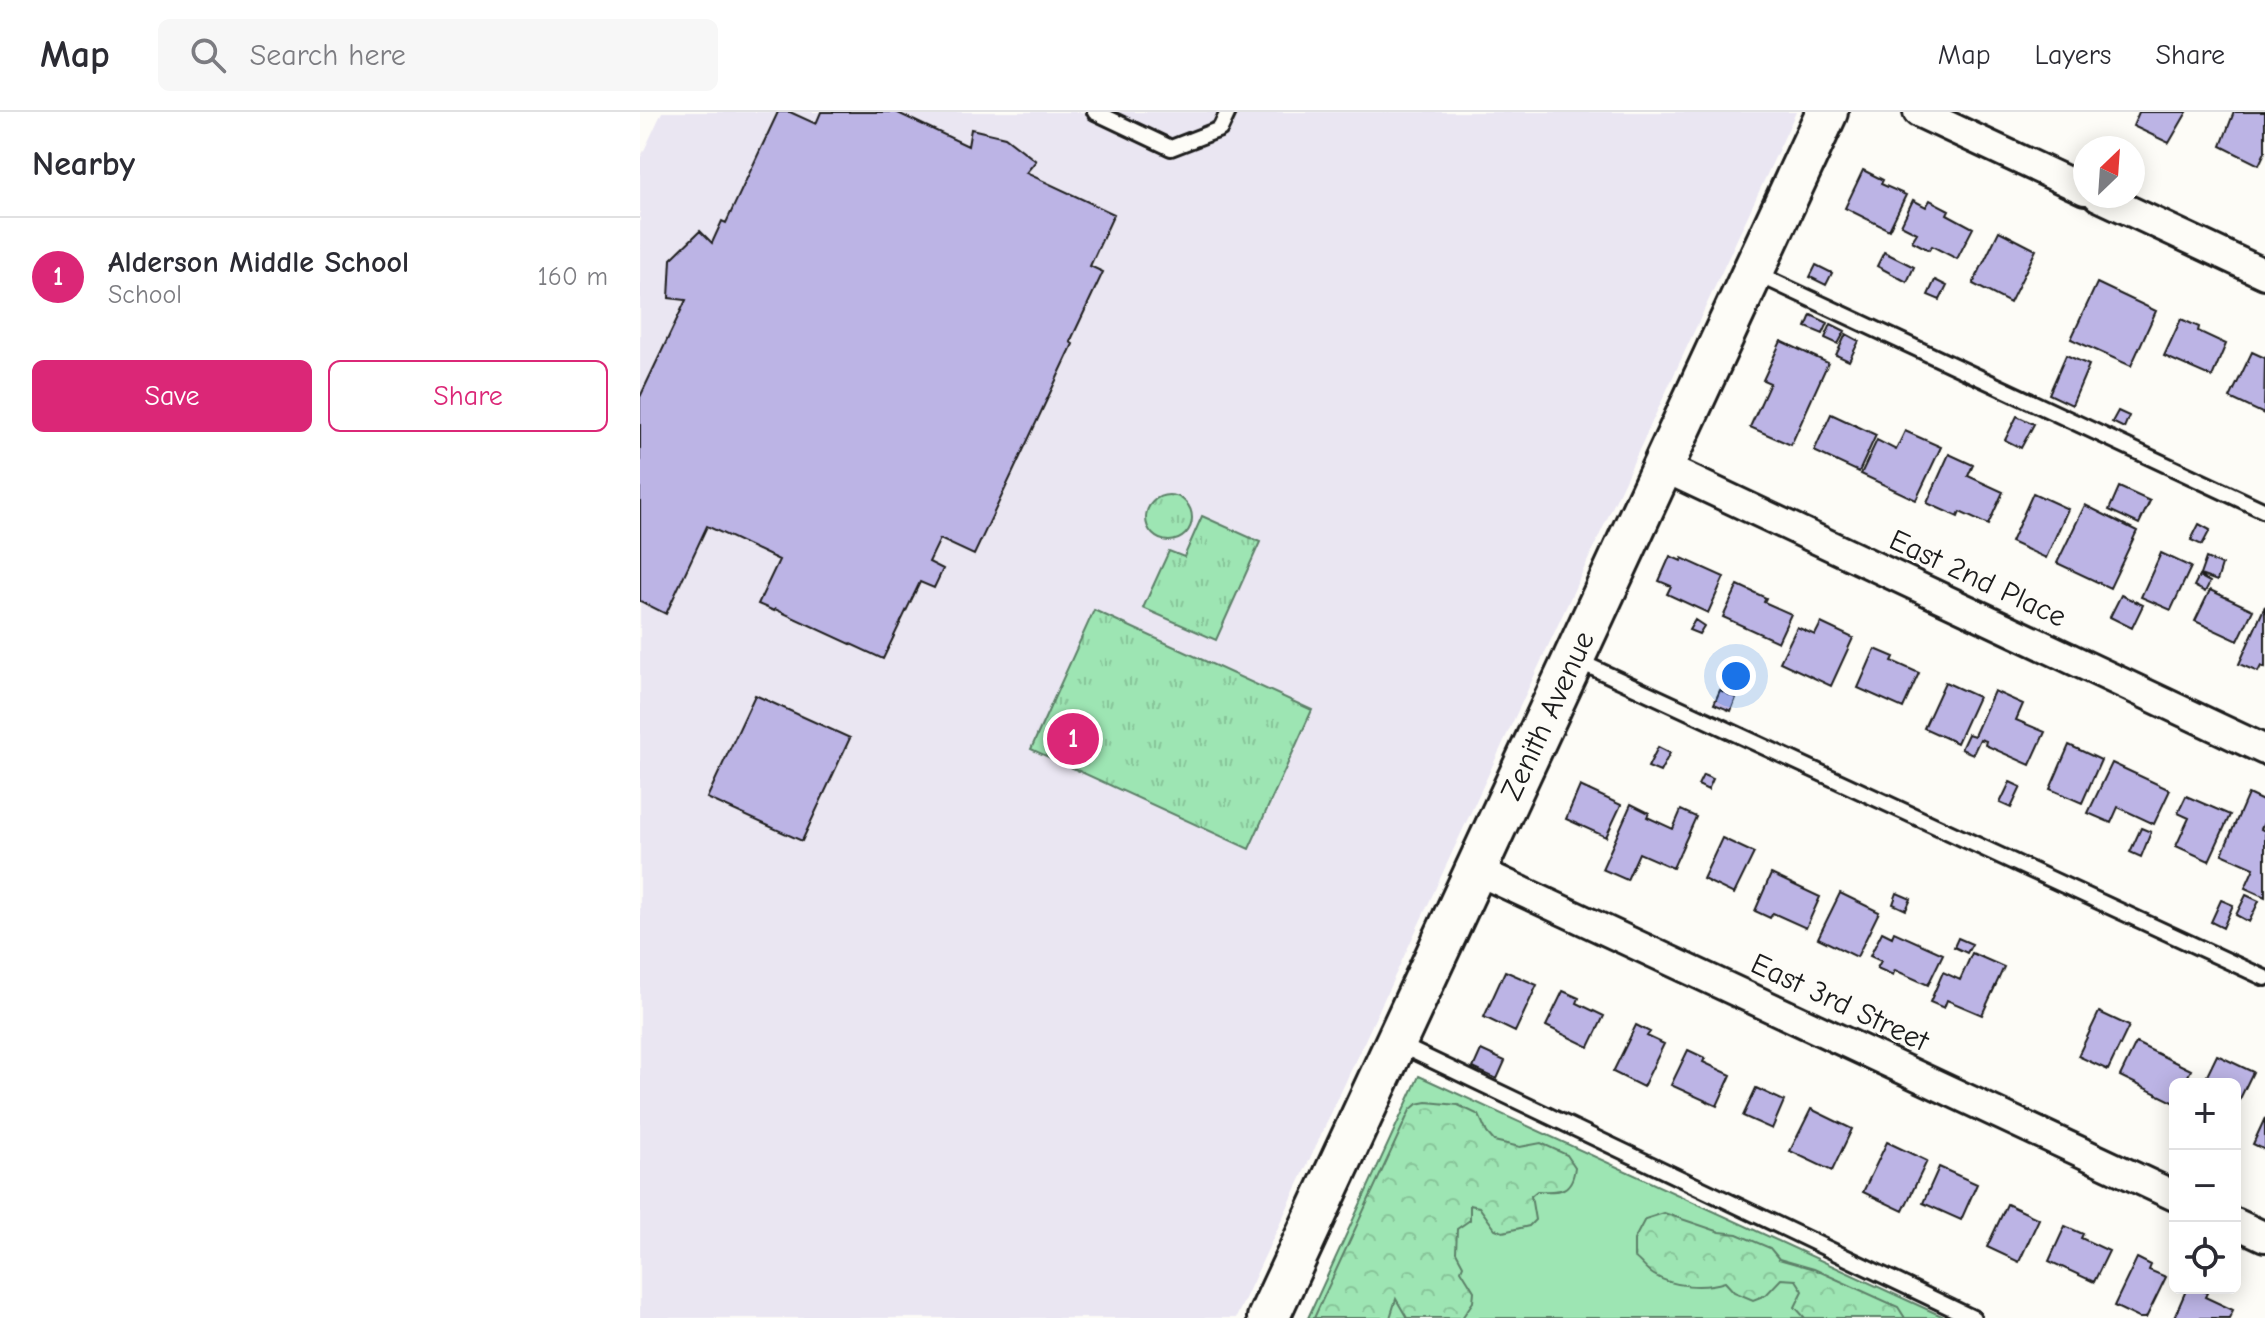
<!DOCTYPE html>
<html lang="en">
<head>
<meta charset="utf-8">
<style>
	:root { --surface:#fff; --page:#f7f7f7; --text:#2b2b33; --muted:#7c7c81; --line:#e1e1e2; --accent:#db2777 }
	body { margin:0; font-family:"Comic Neue",sans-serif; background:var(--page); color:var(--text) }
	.controls { position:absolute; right:24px; bottom:24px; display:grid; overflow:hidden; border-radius:12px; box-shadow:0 4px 20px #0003 }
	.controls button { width:72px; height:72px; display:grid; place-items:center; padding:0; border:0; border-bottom:2px solid var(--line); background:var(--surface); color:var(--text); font:40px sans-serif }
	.compass { position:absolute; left:1433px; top:24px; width:72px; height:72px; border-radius:50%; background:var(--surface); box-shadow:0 4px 20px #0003; rotate:25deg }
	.you { position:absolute; left:1096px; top:564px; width:28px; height:28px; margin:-20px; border:6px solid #fff; border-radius:50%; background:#1a73e8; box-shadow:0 0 0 12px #1a73e833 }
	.badge { display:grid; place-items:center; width:52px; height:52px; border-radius:50%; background:var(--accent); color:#fff; font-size:26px; font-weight:700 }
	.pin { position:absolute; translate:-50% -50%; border:4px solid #fff; box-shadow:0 2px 8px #0006 }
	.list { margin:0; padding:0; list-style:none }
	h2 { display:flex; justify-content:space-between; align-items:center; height:104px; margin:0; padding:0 32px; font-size:34px }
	h2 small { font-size:26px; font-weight:400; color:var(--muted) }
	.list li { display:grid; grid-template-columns:52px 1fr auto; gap:24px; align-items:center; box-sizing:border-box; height:120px; padding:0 32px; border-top:2px solid var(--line) }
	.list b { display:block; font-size:30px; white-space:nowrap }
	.list p { margin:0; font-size:26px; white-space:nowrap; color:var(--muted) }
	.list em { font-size:26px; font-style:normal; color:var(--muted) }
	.actions { display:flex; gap:16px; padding:24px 32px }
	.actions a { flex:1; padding:18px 0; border:2px solid var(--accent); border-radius:12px; text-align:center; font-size:28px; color:var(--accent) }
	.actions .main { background:var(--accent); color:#fff }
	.icon { flex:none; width:44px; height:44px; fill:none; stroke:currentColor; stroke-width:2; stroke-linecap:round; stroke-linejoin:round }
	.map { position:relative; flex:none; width:1625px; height:1206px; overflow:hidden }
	header { display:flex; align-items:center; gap:48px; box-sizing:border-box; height:112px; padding:0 40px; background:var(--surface); border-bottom:2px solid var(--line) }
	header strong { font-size:38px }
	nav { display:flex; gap:44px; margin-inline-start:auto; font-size:28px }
	.search { width:560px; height:72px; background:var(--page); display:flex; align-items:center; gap:20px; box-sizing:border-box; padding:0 28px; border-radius:12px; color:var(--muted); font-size:30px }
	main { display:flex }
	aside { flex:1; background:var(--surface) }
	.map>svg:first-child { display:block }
	.built { fill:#eae6f2 }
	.grass { fill:#9de5b3; stroke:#5c8068; stroke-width:2 }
	.forest { fill:url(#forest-crowns); stroke:#5c8068; stroke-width:2 }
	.park { fill:url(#park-tufts); stroke:#5c8068; stroke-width:2 }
	.building { fill:#bcb4e5; stroke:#1c1c1c; stroke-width:2 }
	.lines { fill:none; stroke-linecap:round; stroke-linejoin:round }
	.lane-casing { stroke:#1c1c1c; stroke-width:20 }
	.street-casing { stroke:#1c1c1c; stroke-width:34 }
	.secondary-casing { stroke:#1c1c1c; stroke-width:46 }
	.lane { stroke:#fdfcf7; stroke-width:14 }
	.street { stroke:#fdfcf7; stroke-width:28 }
	.secondary { stroke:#fdfcf7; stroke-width:40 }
	.labels { text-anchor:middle; stroke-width:6; stroke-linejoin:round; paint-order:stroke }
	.street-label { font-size:30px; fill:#1c1c1c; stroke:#fdfcf7 }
</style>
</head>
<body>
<header>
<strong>Map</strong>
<div class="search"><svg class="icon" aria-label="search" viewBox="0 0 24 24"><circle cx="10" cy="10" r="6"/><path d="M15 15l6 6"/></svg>Search here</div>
<nav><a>Map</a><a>Layers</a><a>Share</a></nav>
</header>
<main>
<aside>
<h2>Nearby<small></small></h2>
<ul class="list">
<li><span class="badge">1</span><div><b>Alderson Middle School</b><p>School</p></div><em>160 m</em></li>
</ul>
<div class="actions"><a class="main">Save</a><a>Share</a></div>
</aside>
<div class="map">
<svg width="1625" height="1206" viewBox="0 0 1625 1206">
	<defs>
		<pattern id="forest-crowns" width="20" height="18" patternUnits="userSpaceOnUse" patternTransform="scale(2)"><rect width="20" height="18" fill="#9de5b3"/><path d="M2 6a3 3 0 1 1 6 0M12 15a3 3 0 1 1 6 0" fill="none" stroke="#87c499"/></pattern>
		<pattern id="park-tufts" width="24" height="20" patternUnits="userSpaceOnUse" patternTransform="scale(2)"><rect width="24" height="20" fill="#9de5b3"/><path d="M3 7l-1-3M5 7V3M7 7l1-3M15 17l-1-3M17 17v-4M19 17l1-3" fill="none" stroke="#87c499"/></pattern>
	</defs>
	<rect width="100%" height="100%" fill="#fdfcf7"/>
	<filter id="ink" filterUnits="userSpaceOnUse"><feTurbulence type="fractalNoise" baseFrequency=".0125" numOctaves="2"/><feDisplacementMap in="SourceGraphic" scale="16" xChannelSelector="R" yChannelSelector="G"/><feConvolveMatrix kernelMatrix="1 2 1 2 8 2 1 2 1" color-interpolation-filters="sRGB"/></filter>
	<g filter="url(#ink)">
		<path class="built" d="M22 0H1156L596 1206H0V47Z"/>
		<path class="grass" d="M779 964 1306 1206H668Z"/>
		<path class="forest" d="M787 990 818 993 839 1003 847 1021 854 1029 880 1035 901 1031 927 1043 935 1055C932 1081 919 1080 897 1079L891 1084 895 1108 889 1114 863 1120 855 1117 839 1095 830 1093V1108L817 1117 816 1140 823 1153 821 1158 834 1179 833 1190 822 1206H767L756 1187 750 1206H674L770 998 777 992Z
			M1024 1101 1080 1120 1097 1122 1130 1136 1139 1147 1174 1157 1258 1195 1265 1206H1165L1155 1195 1163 1179 1156 1168 1141 1167 1126 1183 1113 1188 1094 1180 1085 1170C1064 1177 1033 1175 1014 1163 1006 1158 1001 1150 994 1145V1128L1005 1107Z"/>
		<path class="park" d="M506 406a23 23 0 1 1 46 0a23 23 0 1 1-46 0Z
			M562 404 620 430 576 528 503 496 529 439 544 445Z
			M454 498 672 598 609 737 391 637Z"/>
		<path class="building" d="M138 0H150L176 12 181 0H256L328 34 331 17 365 25 396 49 386 61 474 102 450 154 463 160 430 230 433 232 334 443 300 427 289 450 303 457 294 476 280 470 243 547 135 497 134 499 118 492 139 448 67 414 26 502 0 489V285L46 188 29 186 31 147 60 119 72 131 82 109 86 111Z
			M1499 0H1547L1529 31 1493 14Z
			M1594 0H1625V40L1619 53 1581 34Z
			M1223 58 1243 68 1241 72 1266 83 1249 118 1205 96Z
			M1273 88 1286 95 1290 88 1309 98 1307 102 1333 116 1317 147 1292 134 1289 138 1272 129 1277 121 1261 113Z
			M1359 119 1396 138 1370 191 1333 172Z
			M1244 140 1274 155 1267 170 1237 154Z
			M1176 153 1192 161 1186 173 1170 165Z
			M1295 168 1307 174 1300 188 1288 183Z
			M1457 171 1516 199 1491 254 1431 227Z
			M1171 203 1188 211 1183 222 1166 215Z
			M1541 207 1559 215 1558 219 1586 232 1572 265 1524 244Z
			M1191 212 1205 219 1198 232 1185 226Z
			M1206 222 1219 229 1209 249 1196 243Z
			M1141 229 1188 251 1151 333 1110 315 1130 271 1123 268Z
			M1612 240 1625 246 1624 302 1590 286Z
			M1426 243 1449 253 1432 293 1409 282Z
			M1478 299 1489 304 1484 316 1472 310Z
			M1191 302 1236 323 1219 360 1174 339Z
			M1377 304 1394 312 1381 336 1365 328Z
			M1265 319 1301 335 1276 388 1221 362 1237 328 1256 338Z
			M1309 342 1333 353 1328 364 1363 380 1348 413 1320 400 1318 405 1287 391Z
			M1479 375 1510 389 1499 412 1469 398Z
			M1393 381 1428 397 1406 446 1371 430Z
			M1445 393 1497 419 1470 476 1417 451Z
			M1559 412 1570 418 1562 433 1551 428Z
			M1521 441 1551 455 1531 498 1501 485Z
			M1030 444 1041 449 1042 446 1084 465 1068 501 1027 482 1031 474 1019 469Z
			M1566 446 1582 453 1577 469 1560 463Z
			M1559 464 1570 470 1565 480 1554 474Z
			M1098 473 1126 486 1124 490 1151 502 1138 530 1083 505Z
			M1570 478 1613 498 1598 529 1555 509Z
			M1481 483 1503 493 1492 516 1470 505Z
			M1625 494V556L1621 554 1618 560 1599 552Z
			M1055 508 1064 514 1059 522 1049 518Z
			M1181 511 1213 526 1191 574 1140 550 1157 515 1175 523Z
			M1235 537 1254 545 1252 549 1279 561 1263 596 1218 576Z
			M1305 570 1338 585 1317 631 1284 616Z
			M1080 578 1096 586 1091 599 1074 592Z
			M1354 579 1383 592 1376 608 1405 620 1390 653 1345 633 1346 629 1340 627 1333 642 1321 637 1328 622 1334 624Z
			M115 583 210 626 162 729 67 686Z
			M1429 633 1461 648 1442 691 1410 677Z
			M1018 635 1030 641 1020 660 1008 655Z
			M1472 651 1530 678 1514 712 1478 695 1471 711 1448 701Z
			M1063 663 1073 667 1068 678 1058 673Z
			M1370 670 1381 675 1371 696 1360 691Z
			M940 674 981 693 966 725 926 707Z
			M1608 682 1625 690V708L1621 717 1625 719V785L1605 776 1614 756 1582 742Z
			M1546 684 1590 703 1569 749 1536 734 1549 706 1538 701Z
			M991 692 1009 701 1007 705 1033 717 1041 698 1056 705 1033 756 999 741 987 768 962 757Z
			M1501 716 1511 720 1501 745 1490 740Z
			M1082 726 1114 741 1094 782 1063 767Z
			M1131 762 1180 785 1166 816 1133 801 1130 806 1115 799Z
			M1200 781 1239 800 1217 845 1178 826Z
			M1257 781 1271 787 1266 798 1253 792Z
			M1606 783 1619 789 1609 810 1596 803Z
			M1581 788 1593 793 1583 816 1571 810Z
			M1242 820 1252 825 1254 820 1303 842 1288 873 1255 858 1253 863 1237 856 1241 849 1230 844Z
			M1318 826 1332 832 1327 841 1314 835Z
			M1332 841 1364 855 1342 903 1307 888 1304 896 1290 890 1303 860 1320 868Z
			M865 859 897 873 875 920 844 905Z
			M923 879 939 886 937 891 964 904 949 935 906 914Z
			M1459 900 1489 914 1468 958 1438 944Z
			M996 913 1010 920 1007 924 1024 932 1003 975 973 960Z
			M1496 931 1551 958 1544 972H1535V991L1480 964Z
			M841 938 865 949 857 967 833 956Z
			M1048 938 1065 946 1063 950 1091 963 1077 994 1031 973Z
			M1577 943 1613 960 1595 997V972H1563Z
			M1116 976 1144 989 1132 1017 1103 1004Z
			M1171 997 1212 1017 1192 1059 1150 1039Z
			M1625 1006V1038L1613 1032Z
			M1247 1030 1287 1049 1263 1099 1223 1080Z
			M1299 1055 1337 1072 1321 1108 1283 1091Z
			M1367 1092 1399 1107 1379 1150 1347 1135Z
			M1425 1114 1443 1122 1441 1126 1469 1139 1454 1170 1409 1149Z
			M1497 1146 1511 1153 1509 1158 1526 1165 1506 1206H1499L1474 1194Z
			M1547 1176H1557L1567 1181 1565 1185 1593 1198 1589 1206H1534Z"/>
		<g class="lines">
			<defs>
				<path id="lane" d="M455 0 531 36 580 17 588 0
					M1113 160 1625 399
					M934 547 1625 866
					M756 931 1333 1206"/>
				<path id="street" d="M1278 0 1445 78
					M1458 84 1625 162
					M1023 355 1625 638
					M836 758 1535 1084
					M1595 1111 1625 1125"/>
				<g id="secondary">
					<path id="s1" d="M628 1206 1187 0"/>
				</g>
			</defs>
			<use href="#lane" class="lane-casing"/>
			<use href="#street" class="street-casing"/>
			<use href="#secondary" class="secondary-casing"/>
			<use href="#lane" class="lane"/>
			<use href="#street" class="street"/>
			<use href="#secondary" class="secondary"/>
		</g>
	</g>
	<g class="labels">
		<g class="street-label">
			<text transform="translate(1338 466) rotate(25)" y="10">East 2nd Place</text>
			<text dy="10" stroke="none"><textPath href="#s1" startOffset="664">Zenith Avenue</textPath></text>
			<text transform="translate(1200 890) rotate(25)" y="10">East 3rd Street</text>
		</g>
	</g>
</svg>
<div class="controls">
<button>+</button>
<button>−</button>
<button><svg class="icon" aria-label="locate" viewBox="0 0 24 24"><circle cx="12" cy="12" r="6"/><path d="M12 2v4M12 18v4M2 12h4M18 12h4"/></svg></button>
</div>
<svg class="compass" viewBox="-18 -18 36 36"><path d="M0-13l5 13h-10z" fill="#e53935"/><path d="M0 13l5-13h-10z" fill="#7c7c81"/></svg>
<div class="you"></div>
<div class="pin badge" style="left:433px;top:627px">1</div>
</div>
</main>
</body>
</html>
